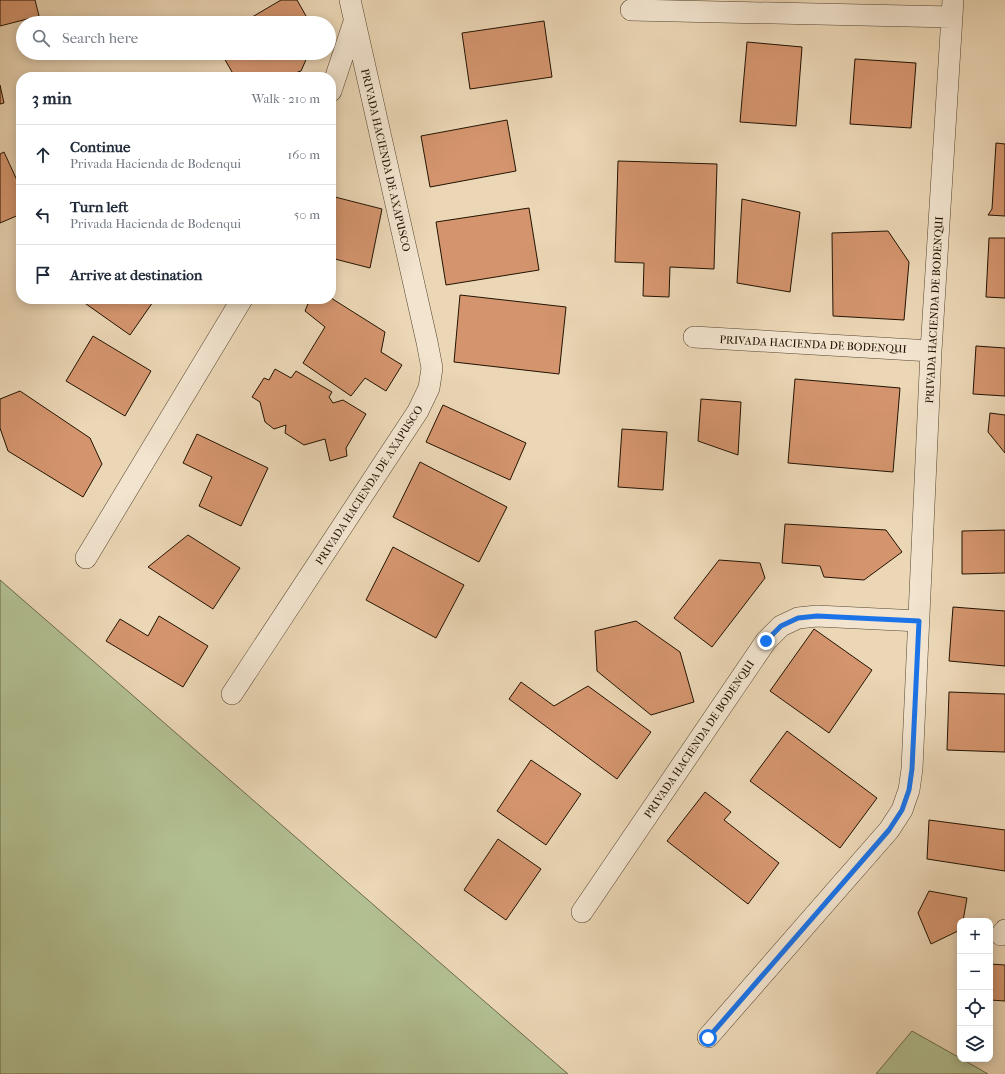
<!DOCTYPE html>
<html lang="en">
<head>
<meta charset="utf-8">
<style>
	:root { --surface:#fff; --page:#f6f6f7; --text:#1f2937; --muted:#747a83; --line:#e0e1e3 }
	body { margin:0; font-family:"IM FELL French Canon",serif; background:var(--page); color:var(--text) }
	.controls { position:absolute; right:12px; bottom:12px; display:grid; overflow:hidden; border-radius:8px; box-shadow:0 2px 10px #0003 }
	.controls button { width:36px; height:36px; display:grid; place-items:center; padding:0; border:0; border-bottom:1px solid var(--line); background:var(--surface); color:var(--text); font:20px sans-serif }
	.stop { position:absolute; width:12px; height:12px; margin:-9px; border:3px solid #1a73e8; border-radius:50%; background:#fff }
	.stop.end { background:#1a73e8; border-color:#fff; box-shadow:0 1px 4px #0008 }
	.list { margin:0; padding:0; list-style:none }
	h2 { display:flex; justify-content:space-between; align-items:center; height:52px; margin:0; padding:0 16px; font-size:17px }
	h2 small { font-size:13px; font-weight:400; color:var(--muted) }
	.list li { display:grid; grid-template-columns:26px 1fr auto; gap:12px; align-items:center; box-sizing:border-box; height:60px; padding:0 16px; border-top:1px solid var(--line) }
	.list b { display:block; font-size:15px; white-space:nowrap }
	.list p { margin:0; font-size:13px; white-space:nowrap; color:var(--muted) }
	.list em { font-size:13px; font-style:normal; color:var(--muted) }
	.icon { flex:none; width:22px; height:22px; fill:none; stroke:currentColor; stroke-width:2; stroke-linecap:round; stroke-linejoin:round }
	.map { position:relative; flex:none; width:1005px; height:1074px; overflow:hidden }
	.search { position:absolute; background:var(--surface); box-shadow:0 2px 10px #0003; left:16px; top:16px; width:320px; height:44px; display:flex; align-items:center; gap:10px; box-sizing:border-box; padding:0 14px; border-radius:22px; color:var(--muted); font-size:15px }
	.panel { position:absolute; background:var(--surface); box-shadow:0 2px 10px #0003; left:16px; top:72px; width:320px; height:232px; border-radius:16px }
	.map>svg:first-child { display:block }
	.green { fill:#b2bf91; stroke:#6a6949 }
	.building { fill:#d4956e; stroke:#221301 }
	.lines { fill:none; stroke-linecap:round; stroke-linejoin:round }
	.minor-casing { stroke:#54442e; stroke-width:22 }
	.minor { stroke:#f2e4cf; stroke-width:21 }
	.route { stroke:#1a73e8; stroke-width:5 }
	.labels { text-anchor:middle; stroke-width:4; stroke-linejoin:round; paint-order:stroke }
	.street-label { font-size:11px; fill:#221301; stroke:#f2e4cf }
</style>
</head>
<body>
<div class="map">
<svg width="1005" height="1074" viewBox="0 0 1005 1074">
	<rect width="100%" height="100%" fill="#ebd6b5"/>
	<filter id="stains"><feTurbulence type="fractalNoise" baseFrequency=".005" numOctaves="4"/><feColorMatrix values="0 0 0 0 .2 0 0 0 0 .09 0 0 0 0 .02 0 0 0 .5 -.17"/></filter>
	<radialGradient id="worn" r=".72"><stop offset=".6" stop-color="#630" stop-opacity="0"/><stop offset="1" stop-color="#630" stop-opacity=".3"/></radialGradient>
	<path class="green" d="M0 580 568 1074H0Z
		M912 1031 960 1058V1059H962L988 1074H876Z"/>
	<path class="building" d="M0 0H35L39 16 0 26Z
		M281 0H297L310 23H242Z
		M544 21 552 77 470 89 462 33Z
		M747 42 802 47 796 126 740 122Z
		M221 53H309L301 71 283 77H235Z
		M855 59 916 63 911 128 850 124Z
		M0 85 4 103 0 104Z
		M507 120 516 171 430 187 421 136Z
		M996 143 1005 144V216L988 215 992 209Z
		M4 152 21 189V214L0 223V154Z
		M618 161 717 164 714 269 670 267 669 297 643 296 644 263 615 262Z
		M331 196 382 209 370 268 331 258Z
		M742 199 800 212 790 292 737 283Z
		M529 208 539 270 446 285 436 222Z
		M888 231 909 262 904 320 833 316 832 233Z
		M989 238H1005V298L986 297Z
		M460 295 566 307 559 374 454 362Z
		M331 298 385 332 381 352 402 365 386 391 365 378 351 396 303 363 325 327 305 311 310 299H331Z
		M79 299H155L130 335Z
		M93 336 151 371 125 416 66 381Z
		M976 346 1005 348V396L973 394Z
		M275 369 291 378 296 371 332 392 329 397 333 403 343 400 366 414 346 448 347 456 330 461 325 439 304 445 285 433 286 425 274 429 265 422 260 402 252 397 264 378 269 380Z
		M795 379 900 388 893 472 788 463Z
		M20 391 90 438 102 464 83 497 8 451 0 428V399Z
		M701 399 741 402 738 455 698 441Z
		M443 405 526 443 510 480 426 442Z
		M990 413 1005 415V453L988 432Z
		M622 429 667 432 663 490 618 487Z
		M197 434 268 468 241 526 199 506 212 477 183 463Z
		M420 462 507 507 479 562 393 517Z
		M785 524 886 530 902 552 864 580 824 577 820 566 782 563Z
		M1005 530V573L962 574V531Z
		M188 535 240 568 213 609 148 567Z
		M393 547 464 585 436 638 366 600Z
		M719 560 760 563 765 578 712 647 674 618Z
		M953 607 1005 611V666L949 661Z
		M159 616 208 646 183 687 106 641 120 619 148 636Z
		M636 621 680 652 694 702 651 715 597 671 595 631Z
		M814 629 872 670 829 733 770 691Z
		M521 682 554 706 588 686 651 732 617 779 509 699Z
		M949 692 1005 694V752L947 750Z
		M787 731 877 798 840 848 750 781Z
		M531 760 581 794 546 845 497 811Z
		M705 792 731 812 724 820 779 863 748 904 667 841Z
		M929 820 1005 830V871L927 859Z
		M498 839 541 869 506 920 464 890Z
		M929 891 967 898 963 921H960V930L931 944 918 913Z
		M990 964 1005 965V1001L990 1000Z"/>
	<g class="lines">
		<defs>
			<path id="minor" d="M631 10 952 17
				M331 91 354 22
				M694 337 931 351
				M86 558 242 299
				M232 694 418 411 429 388 432 368 427 342 350 0
				M582 912 766 641 781 626 798 618 817 616 919 621
				M1001 935 1005 930
				M708 1037 889 830 902 810 909 790 912 769 931 351 953 0"/>
		</defs>
		<use href="#minor" class="minor-casing"/>
		<use href="#minor" class="minor"/>
	</g>
	<g class="lines">
		<path class="route" d="M708 1038 889 830 902 810 909 790 912 769 919 621 817 616 798 618 781 626 766 641"/>
	</g>
	<g class="labels">
		<g class="street-label">
			<text transform="translate(386 160) rotate(77)" y="4">PRIVADA HACIENDA DE AXAPUSCO</text>
			<text transform="translate(934 310) rotate(-87)" y="4">PRIVADA HACIENDA DE BODENQUI</text>
			<text transform="translate(813 344) rotate(3)" y="4">PRIVADA HACIENDA DE BODENQUI</text>
			<text transform="translate(369 485) rotate(-57)" y="4">PRIVADA HACIENDA DE AXAPUSCO</text>
			<text transform="translate(699 739) rotate(-56)" y="4">PRIVADA HACIENDA DE BODENQUI</text>
		</g>
	</g>
	<rect width="100%" height="100%" filter="url(#stains)"/>
	<rect width="100%" height="100%" fill="url(#worn)"/>
</svg>
<div class="controls">
<button>+</button>
<button>−</button>
<button><svg class="icon" aria-label="locate" viewBox="0 0 24 24"><circle cx="12" cy="12" r="6"/><path d="M12 2v4M12 18v4M2 12h4M18 12h4"/></svg></button>
<button><svg class="icon" aria-label="layers" viewBox="0 0 24 24"><path d="M12 4l9 5-9 5-9-5zM3 14l9 5 9-5"/></svg></button>
</div>
<div class="stop" style="left:708px;top:1038px"></div>
<div class="stop end" style="left:766px;top:641px"></div>
<div class="search"><svg class="icon" aria-label="search" viewBox="0 0 24 24"><circle cx="10" cy="10" r="6"/><path d="M15 15l6 6"/></svg>Search here</div>
<section class="panel">
<h2>3 min<small>Walk · 210 m</small></h2>
<ul class="list">
<li><svg class="icon" aria-label="ahead" viewBox="0 0 24 24"><path d="M12 20V5M6 11l6-6 6 6"/></svg><div><b>Continue</b><p>Privada Hacienda de Bodenqui</p></div><em>160 m</em></li>
<li><svg class="icon" aria-label="left" viewBox="0 0 24 24"><path d="M17 20v-9H6M10 6l-5 5 5 5"/></svg><div><b>Turn left</b><p>Privada Hacienda de Bodenqui</p></div><em>50 m</em></li>
<li><svg class="icon" aria-label="arrive" viewBox="0 0 24 24"><path d="M6 21V4h12l-3 4 3 4H6"/></svg><div><b>Arrive at destination</b></div></li>
</ul>
</section>
</div>
</body>
</html>
